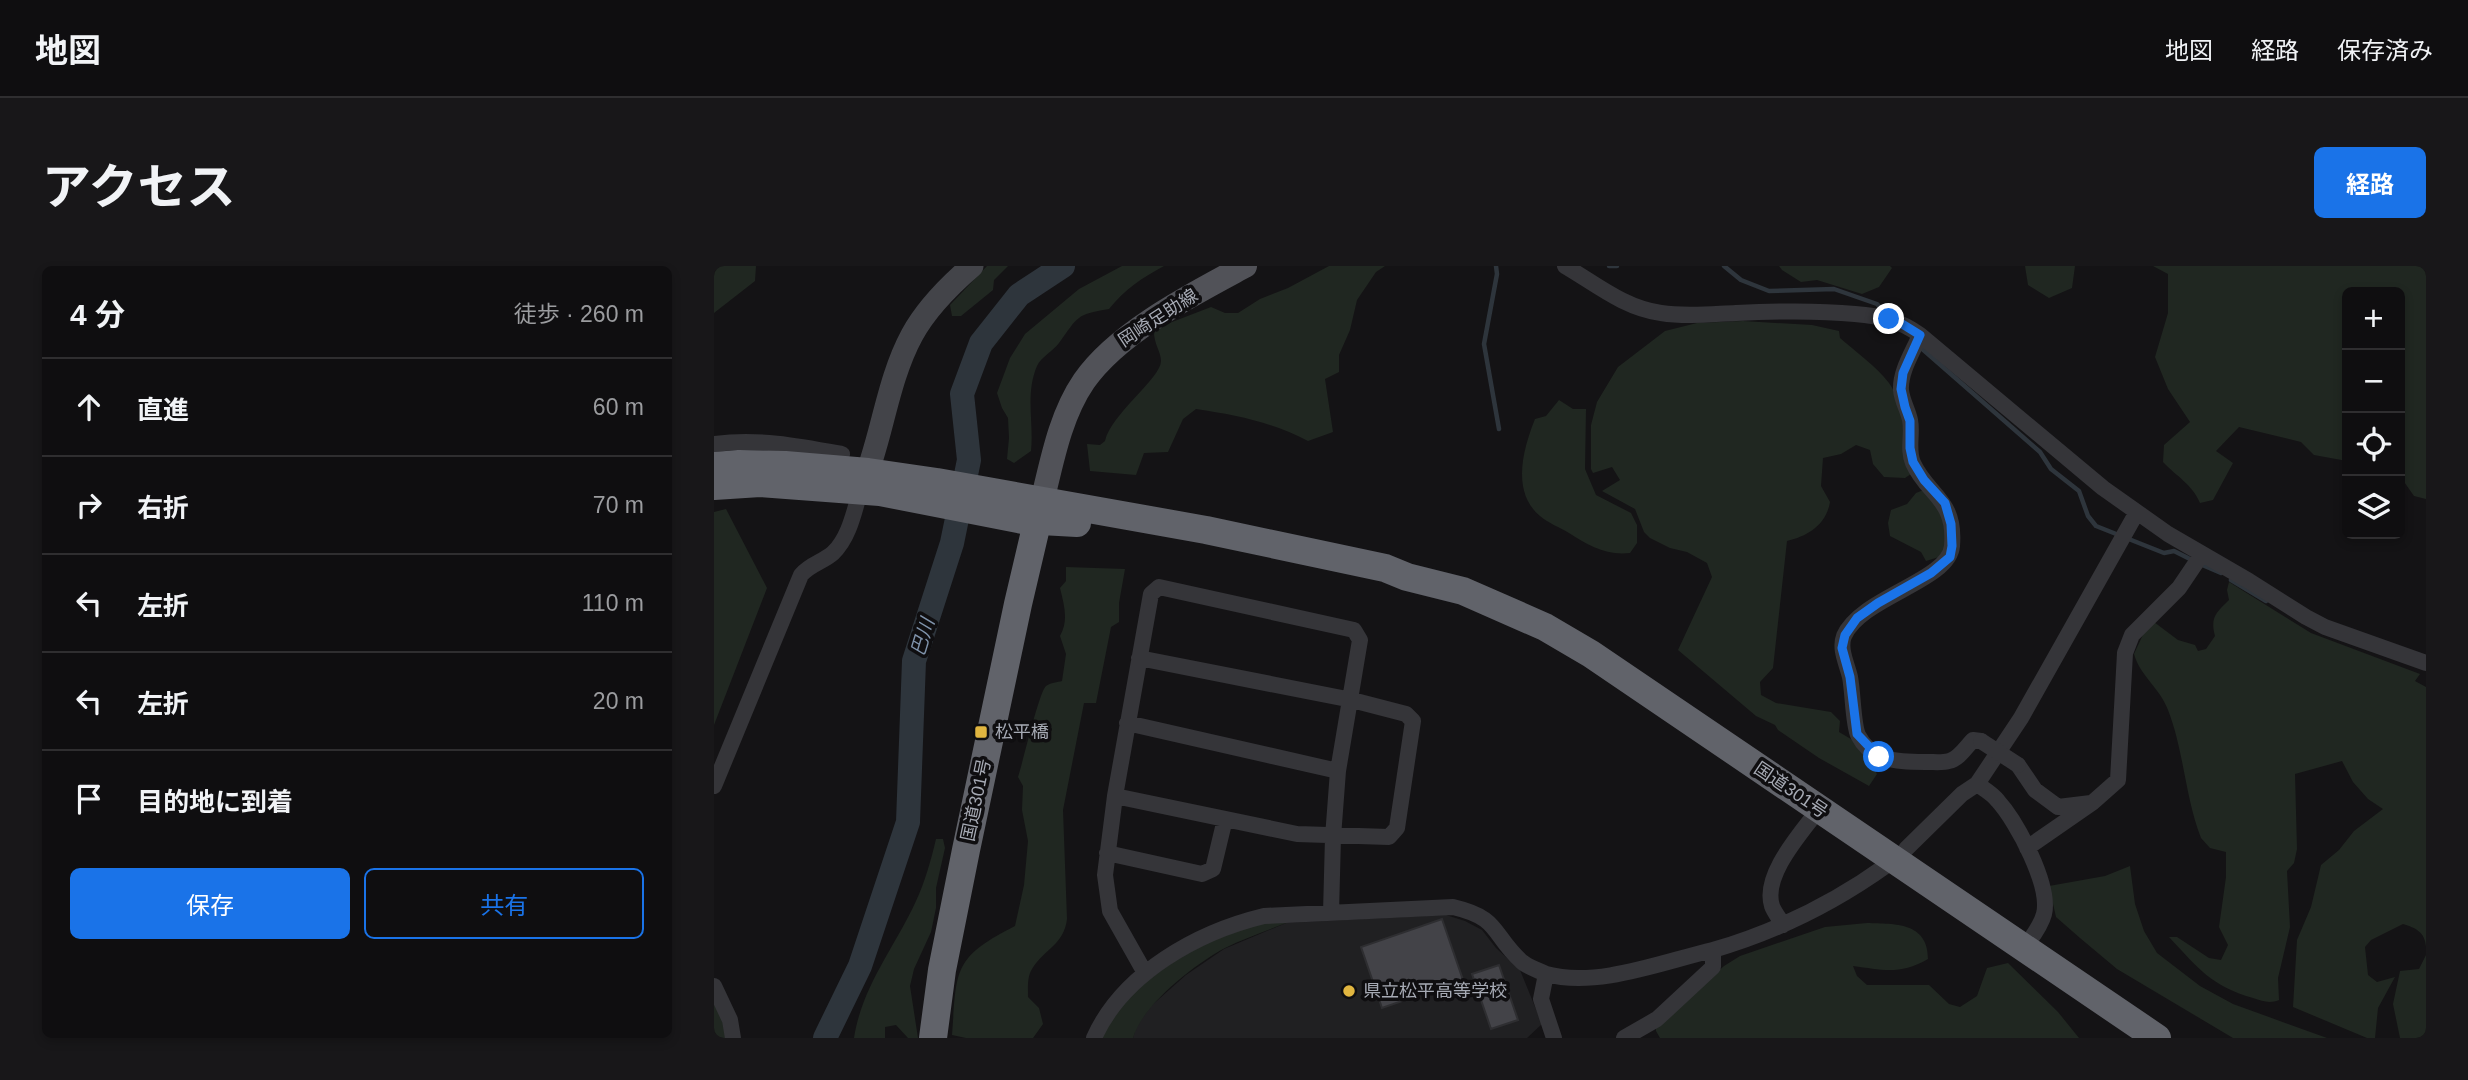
<!DOCTYPE html>
<html lang="ja">
<head>
<meta charset="utf-8">
<style>
	:root { --surface:#0f0e10; --page:#181719; --text:#f1f3f6; --muted:#9b9c9f; --line:#2f2e30; --accent:#1a73e8 }
	body { margin:0; font-family:Helvetica,"Noto Sans JP",sans-serif; background:var(--page); color:var(--text) }
	.controls { position:absolute; right:21px; top:21px; display:grid; overflow:hidden; border-radius:10px; box-shadow:0 4px 10px #0003 }
	.controls button { width:63px; height:63px; display:grid; place-items:center; padding:0; border:0; border-bottom:2px solid var(--line); background:var(--surface); color:var(--text); font:35px sans-serif }
	.stop { position:absolute; width:21px; height:21px; margin:-16px; border:5px solid #1a73e8; border-radius:50%; background:#fff }
	.stop.end { background:#1a73e8; border-color:#fff; box-shadow:0 2px 7px #0008 }
	.list { margin:0; padding:0; list-style:none }
	h2 { display:flex; justify-content:space-between; align-items:center; height:91px; margin:0; padding:0 28px; font-size:30px }
	h2 small { font-size:23px; font-weight:400; color:var(--muted) }
	.list li { display:grid; grid-template-columns:46px 1fr auto; gap:21px; align-items:center; box-sizing:border-box; height:98px; padding:0 28px; border-top:2px solid var(--line) }
	.list b { display:block; font-size:26px; white-space:nowrap }
	.list em { font-size:23px; font-style:normal; color:var(--muted) }
	.actions { display:flex; gap:14px; padding:21px 28px }
	.actions a { flex:1; padding:16px 0; border:2px solid var(--accent); border-radius:10px; text-align:center; font-size:24px; color:var(--accent) }
	.actions .main { background:var(--accent); color:#fff }
	.icon { flex:none; width:38px; height:38px; fill:none; stroke:currentColor; stroke-width:2; stroke-linecap:round; stroke-linejoin:round }
	.map { position:relative; flex:none; width:1712px; height:772px; overflow:hidden; border-radius:10px }
	header { display:flex; align-items:center; gap:42px; box-sizing:border-box; height:98px; padding:0 35px; background:var(--surface); border-bottom:2px solid var(--line) }
	header strong { font-size:33px }
	nav { display:flex; gap:38px; margin-inline-start:auto; font-size:24px }
	.intro { display:flex; align-items:center; justify-content:space-between; box-sizing:border-box; height:168px; padding:0 42px }
	h1 { margin:0; font-size:49px }
	.button { padding:18px 32px; border-radius:10px; background:var(--accent); color:#fff; font-size:24px; font-weight:700 }
	main { display:flex; gap:42px; padding:0 42px }
	aside { flex:1; background:var(--surface); border-radius:10px; box-shadow:0 4px 10px #0003 }
	.map>svg:first-child { display:block }
	.built { fill:#202022 }
	.green { fill:#202721 }
	.lines { fill:none; stroke-linecap:round; stroke-linejoin:round }
	.stream { stroke:#2e353c; stroke-width:4.5 }
	.river { stroke:#2e353c; stroke-width:24 }
	.building { fill:#434348; stroke:#2e2e31; stroke-width:2 }
	.street { stroke:#353539; stroke-width:16 }
	.secondary { stroke:#434449; stroke-width:23 }
	.primary { stroke:#515258; stroke-width:24 }
	.highway { stroke:#61636a; stroke-width:28 }
	.street-bridge { stroke:#353539; stroke-width:16 }
	.route { stroke:#1a73e8; stroke-width:9 }
	.poi-dot { fill:#e1b640; stroke:#0f0e10; stroke-width:2.5 }
	.labels { text-anchor:middle; stroke-width:7; stroke-linejoin:round; paint-order:stroke }
	.street-label { font-size:18px; fill:#a6aab4; stroke:#0f0e10 }
	.poi-label { font-size:18px; fill:#a6aab4; stroke:#0f0e10; text-anchor:start }
	.water-label { font-size:19px; font-style:italic; fill:#8094ac; stroke:#0f0e10 }
</style>
</head>
<body>
<header>
<strong>地図</strong>
<nav><a>地図</a><a>経路</a><a>保存済み</a></nav>
</header>
<div class="intro"><h1>アクセス</h1><a class="button">経路</a></div>
<main>
<aside>
<h2>4 分<small>徒歩 · 260 m</small></h2>
<ul class="list">
<li><svg class="icon" aria-label="ahead" viewBox="0 0 24 24"><path d="M12 20V5M6 11l6-6 6 6"/></svg><div><b>直進</b></div><em>60 m</em></li>
<li><svg class="icon" aria-label="right" viewBox="0 0 24 24"><path d="M7 20v-9h11M14 6l5 5-5 5"/></svg><div><b>右折</b></div><em>70 m</em></li>
<li><svg class="icon" aria-label="left" viewBox="0 0 24 24"><path d="M17 20v-9H6M10 6l-5 5 5 5"/></svg><div><b>左折</b></div><em>110 m</em></li>
<li><svg class="icon" aria-label="left" viewBox="0 0 24 24"><path d="M17 20v-9H6M10 6l-5 5 5 5"/></svg><div><b>左折</b></div><em>20 m</em></li>
<li><svg class="icon" aria-label="arrive" viewBox="0 0 24 24"><path d="M6 21V4h12l-3 4 3 4H6"/></svg><div><b>目的地に到着</b></div></li>
</ul>
<div class="actions"><a class="main">保存</a><a>共有</a></div>
</aside>
<div class="map">
<svg width="1712" height="772" viewBox="0 0 1712 772">
	<rect width="100%" height="100%" fill="#141315"/>
	<path class="built" d="M732 649 751 655 768 664 782 682 806 704 828 758 813 772H419L422 761 437 740 472 709 510 683 572 657Z"/>
	<path class="green" d="M0 0H42L41 15 0 47Z
		M273 0H294L280 14 279 24 247 50H238L236 39Z
		M408 0H450C428 12 411 23 395 43 361 49 365 50 345 77 339 85 327 91 323 100 311 128 320 157 317 185L300 197 293 193 295 172 294 152 288 142 283 127 296 92 311 68 365 23Z
		M615 0H671L662 6 643 34 636 64 625 89V106L611 113 619 166 594 175C558 156 522 149 482 143L469 153 454 186 430 187 422 209 376 205 373 178 386 179 391 175C397 148 447 112 447 95 447 85 439 77 440 63L497 41 511 47H524L546 33 574 22Z
		M1065 0H1176L1178 2 1165 21 1148 28 1103 14 1087 16 1068 4Z
		M1311 0H1361L1358 22 1335 32 1314 19Z
		M1439 0H1712V233L1700 230 1686 210V26H1633V195L1600 189 1587 176 1525 161 1502 185 1519 197 1499 234 1486 237C1478 218 1462 210 1449 196L1450 179 1476 156 1454 123 1441 91 1454 47V8Z
		M1029 55 1098 59 1125 65 1126 72C1142 86 1162 100 1175 117 1190 137 1192 182 1197 208L1191 212 1170 211 1159 198 1156 184 1142 179 1127 188 1109 192 1107 220 1116 236C1112 259 1094 270 1073 275L1059 402 1046 416 1047 429 1062 437 1117 446 1126 455 1125 466 1147 479 1163 508 1155 520 1105 492 1064 464 1061 459 1042 450 964 384 998 311 993 297 973 286 956 282 936 272 930 266 921 243 888 225 906 214 898 201 879 207 877 203V159L883 136 904 101 951 65 983 57Z
		M845 134 859 143H872L871 203 882 229 917 247 923 259V277L916 287C892 290 874 279 855 267 845 261 834 257 826 250 797 226 809 183 821 153L832 150Z
		M1212 223 1226 239 1234 283 1225 291 1212 295 1207 286 1176 270 1174 257 1177 244 1193 238 1202 227Z
		M12 243 53 322 0 459V246Z
		M352 301 411 303 405 337V356L397 361 382 437H370L349 544 353 653C350 679 330 683 318 703 313 711 314 722 314 731L325 742 329 758 319 772H252L238 769C243 704 238 692 301 660L310 619 314 575 308 544 309 520 304 511C309 496 325 426 332 420 336 417 344 416 348 415L352 388 346 370C355 354 350 339 346 322L352 315Z
		M1515 316 1597 367 1706 408 1701 415 1712 421V681C1711 666 1702 662 1689 658L1657 674 1651 681 1654 709 1663 716 1681 711 1664 742 1661 772H1653L1579 741 1583 674 1597 641 1607 599 1625 584 1640 565 1669 543 1654 533 1639 516 1628 495 1581 508 1583 583 1580 597 1573 605 1576 661 1564 712 1565 734C1555 738 1549 735 1539 732 1497 720 1484 702 1455 671H1463L1495 692 1507 694 1514 679 1505 661 1512 611V586L1496 582 1487 572C1471 531 1470 485 1454 444 1446 422 1426 410 1420 388L1433 360 1440 356 1464 374 1481 379 1484 385 1492 383 1501 370C1496 351 1502 347 1515 334L1513 324Z
		M222 573H229L231 582 222 622V642L217 666 200 703 196 720 204 772H194L182 759 171 761V772H140C148 720 181 681 202 635 211 616 217 594 222 573Z
		M1416 600 1421 638 1430 665 1443 687 1486 720 1519 738 1613 772H1519L1403 703 1366 672 1342 651 1335 620 1391 610Z
		M548 657H572C552 665 531 672 511 682 481 698 429 738 419 772H387C409 718 494 669 548 657Z
		M1153 657C1181 658 1214 656 1214 693 1186 709 1169 704 1139 700L1143 710 1153 719H1215L1235 738 1246 741 1263 730 1273 702 1294 697 1344 746 1365 772H946L942 765V760L1010 700 1026 690 1111 661Z
		M1712 689V772H1686L1679 738 1686 705 1705 703Z
		M0 735 10 752 14 772H0Z"/>
	<g class="lines">
		<path class="stream" d="M782 0 783 8 770 78 785 163
			M895 0H903
			M1010 0 1027 14 1055 25 1120 23 1163 38 1172 48
			M1206 81 1326 186 1337 203 1365 225 1374 250 1382 260 1450 287 1460 285 1478 294
			M1486 298 1507 307
			M1517 314 1552 335"/>
		<path class="river" d="M111 772 146 700 194 556 200 395 238 277 255 194 248 128 267 77 305 29 349 0"/>
	</g>
	<path class="building" d="M728 653 749 714 668 742 647 681Z
		M785 699 804 754 777 763 758 708Z"/>
	<g class="lines">
		<path class="street" d="M851 0C882 18 910 42 947 47 972 51 998 48 1022 47 1062 45 1101 44 1141 48 1166 50 1186 54 1206 69L1389 222 1454 268 1535 315 1592 351 1611 361 1712 397
			M1206 69C1199 86 1186 105 1187 124 1188 135 1194 144 1196 154 1199 168 1193 183 1199 197 1214 230 1242 233 1238 280 1235 315 1147 331 1130 370 1125 383 1133 398 1136 411 1139 426 1139 458 1144 469 1158 497 1187 496 1214 496 1220 496 1229 497 1235 495 1245 493 1252 481 1259 474L1267 475
			M0 178C44 172 85 180 128 188
			M413 457 624 505
			M1304 499 1321 524 1344 541 1377 537
			M1263 518 1307 452 1423 246
			M0 520 87 309C96 298 109 296 119 287 135 272 140 246 146 226
			M401 530 583 568 675 571 683 562 699 455 692 448 638 434 425 392
			M1313 582 1378 537 1404 514 1411 387 1418 369 1465 322 1488 288
			M1192 583 1248 528 1263 518C1270 523 1279 528 1284 535 1303 556 1337 620 1330 648 1327 660 1318 671 1311 681
			M393 587 488 608 499 603 511 553
			M1069 659C1066 653 1060 646 1058 640 1048 609 1088 566 1105 543
			M431 707 396 645 391 609 401 530 437 328 445 321 640 364 646 374 624 505 619 571 617 647
			M832 708C883 722 948 696 999 684
			M0 720 16 754 19 772
			M380 772C409 707 484 666 550 650L739 641C786 652 777 667 807 695 813 701 824 704 832 708L827 733 840 772
			M910 772 943 753 999 701V684C1061 666 1120 637 1173 599"/>
		<path class="secondary" d="M148 221C168 173 173 115 198 69 212 43 236 19 258 0"/>
		<path class="primary" d="M328 236C338 195 346 150 370 115 404 66 479 28 531 0"/>
		<path class="highway" d="M0 200 25 198 71 199 154 206 223 216 492 264 671 302 693 311 749 325 831 361 877 388 1443 772
			M0 220 46 217 166 226 309 254 363 257
			M219 772 228 704 252 584 304 338 327 240"/>
		<path class="street-bridge" d="M1267 475 1304 499"/>
	</g>
	<g class="lines">
		<path class="route" d="M1165 491 1143 468 1136 411 1128 382 1131 369 1143 352 1164 337 1217 307 1236 291 1238 280 1237 258 1231 237 1210 214 1199 196 1196 182V155L1191 141 1187 123 1189 107 1206 69 1185 56 1175 53"/>
	</g>
	<g class="poi-dot">
		<rect x="260" y="459" width="14" height="14" rx="3.5"/>
		<circle cx="635" cy="725" r="7"/>
	</g>
	<g class="labels">
		<g class="street-label">
			<text transform="translate(444 52) rotate(-33)" y="6">岡崎足助線</text>
			<text transform="translate(1077 524) rotate(34)" y="6">国道301号</text>
			<text transform="translate(262 534) rotate(-78)" y="6">国道301号</text>
		</g>
		<g class="poi-label">
			<text x="281" y="472">松平橋</text>
			<text x="649" y="731">県立松平高等学校</text>
		</g>
		<g class="water-label">
			<text transform="translate(208 371) rotate(-73)" y="7">巴川</text>
		</g>
	</g>
</svg>
<div class="controls">
<button>+</button>
<button>−</button>
<button><svg class="icon" aria-label="locate" viewBox="0 0 24 24"><circle cx="12" cy="12" r="6"/><path d="M12 2v4M12 18v4M2 12h4M18 12h4"/></svg></button>
<button><svg class="icon" aria-label="layers" viewBox="0 0 24 24"><path d="M12 4l9 5-9 5-9-5zM3 14l9 5 9-5"/></svg></button>
</div>
<div class="stop" style="left:1165px;top:491px"></div>
<div class="stop end" style="left:1175px;top:53px"></div>
</div>
</main>
</body>
</html>
